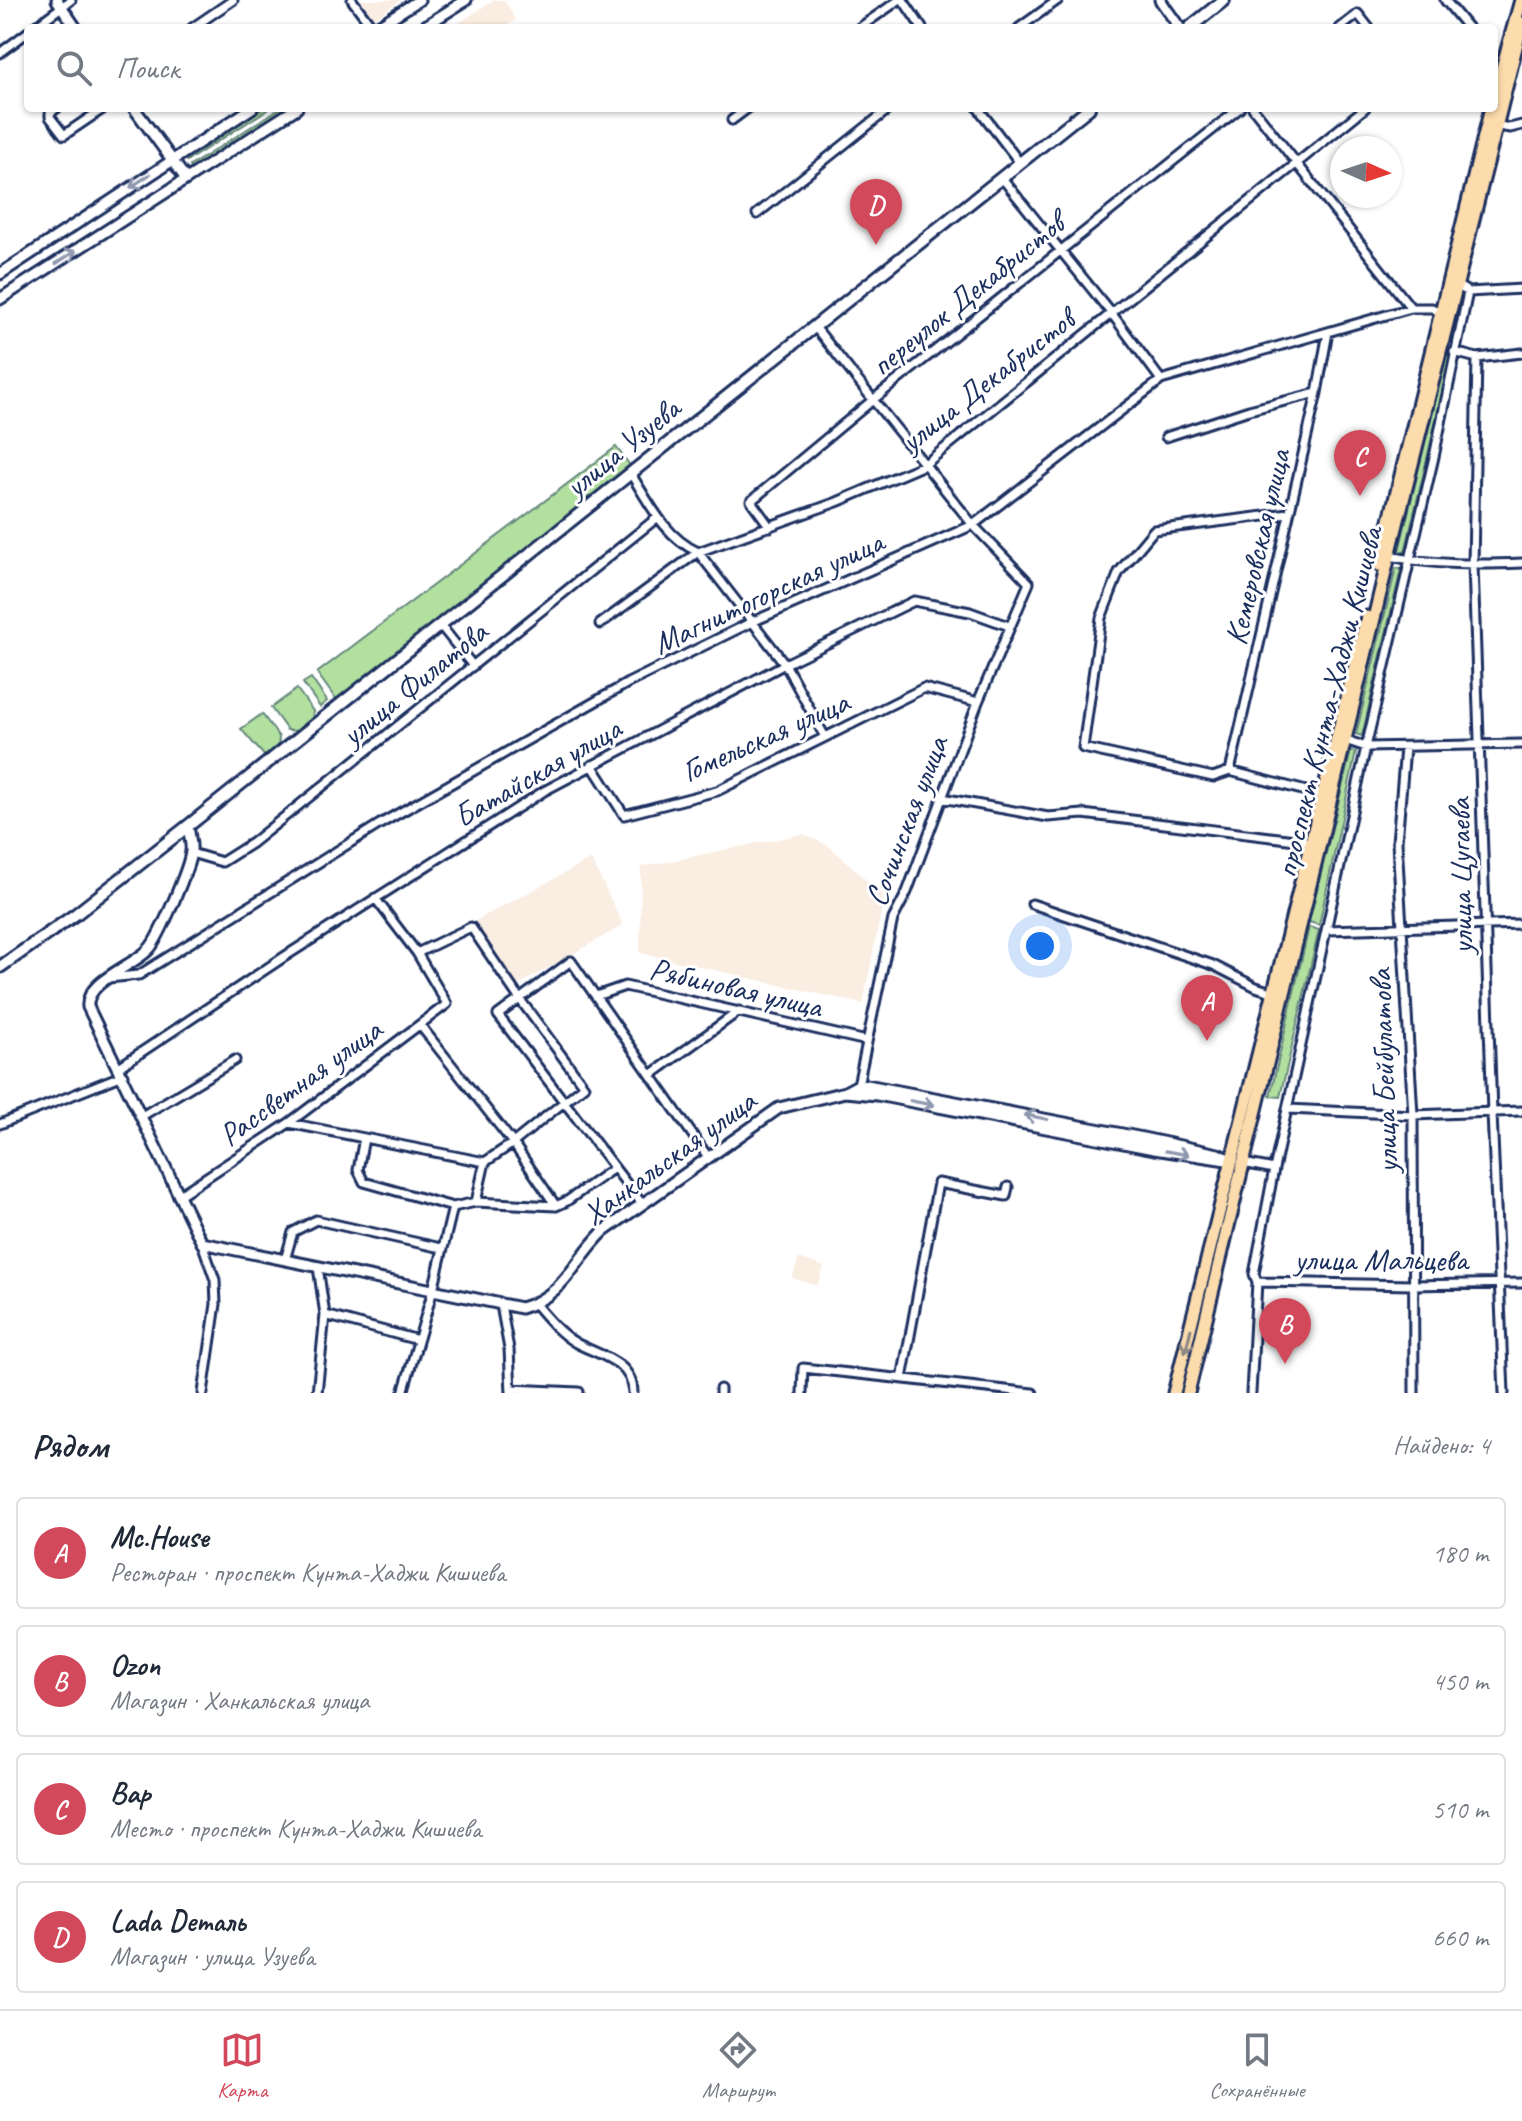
<!DOCTYPE html>
<html lang="ru">
<head>
<meta charset="utf-8">
<style>
	:root { --surface:#fff; --page:#f6f6f7; --text:#1f2937; --muted:#747a83; --line:#e0e1e3; --accent:#d1495b }
	body { margin:0; font-family:Caveat,sans-serif; background:var(--page); color:var(--text) }
	.compass { position:absolute; left:1330px; top:136px; width:72px; height:72px; border-radius:50%; background:var(--surface); box-shadow:0 2px 6px #0004; rotate:93deg }
	.you { position:absolute; left:1040px; top:946px; width:28px; height:28px; margin:-20px; border:6px solid #fff; border-radius:50%; background:#1a73e8; box-shadow:0 0 0 12px #1a73e833 }
	.badge { display:grid; place-items:center; width:52px; height:52px; border-radius:50%; background:var(--accent); color:#fff; font-size:26px; font-weight:700 }
	.pin { position:absolute; translate:-50% -66px; filter:drop-shadow(0 2px 4px #0008) }
	.pin::after { content:''; position:absolute; top:42px; width:28px; height:24px; background:inherit; clip-path:polygon(0 0,100% 0,50% 100%) }
	.list { margin:0; padding:0; list-style:none }
	h2 { display:flex; justify-content:space-between; align-items:center; height:104px; margin:0; padding:0 32px; font-size:34px }
	h2 small { font-size:26px; font-weight:400; color:var(--muted) }
	.list li { display:grid; grid-template-columns:52px 1fr auto; gap:24px; align-items:center; box-sizing:border-box; height:112px; margin:0 16px 16px; padding:0 16px; border:2px solid var(--line); border-radius:8px }
	.list b { display:block; font-size:30px; white-space:nowrap }
	.list p { margin:0; font-size:26px; white-space:nowrap; color:var(--muted) }
	.list em { font-size:26px; font-style:normal; color:var(--muted) }
	.icon { flex:none; width:44px; height:44px; fill:none; stroke:currentColor; stroke-width:2; stroke-linecap:round; stroke-linejoin:round }
	.map { position:relative; flex:none; width:1522px; height:1393px; overflow:hidden }
	.search { position:absolute; background:var(--surface); box-shadow:0 2px 6px #0004; left:24px; right:24px; top:24px; height:88px; display:flex; align-items:center; gap:20px; box-sizing:border-box; padding:0 28px; border-radius:8px; color:var(--muted); font-size:30px }
	.sheet { height:616px; background:var(--surface) }
	nav { display:flex; justify-content:space-around; align-items:center; box-sizing:border-box; height:112px; border-top:2px solid var(--line); background:var(--surface); font-size:22px; color:var(--muted) }
	nav a { display:grid; justify-items:center; gap:4px }
	nav .on { color:var(--accent) }
	.map>svg:first-child { display:block }
	.built { fill:#faede2 }
	.green { fill:#b2e09f; stroke:#66887e; stroke-width:2 }
	.lines { fill:none; stroke-linecap:round; stroke-linejoin:round }
	.minor-casing { stroke:#1b2f5e; stroke-width:13 }
	.tertiary-casing { stroke:#1b2f5e; stroke-width:15 }
	.secondary-casing { stroke:#1b2f5e; stroke-width:16 }
	.primary-casing { stroke:#1b2f5e; stroke-width:17 }
	.minor { stroke:#fff; stroke-width:7 }
	.tertiary { stroke:#fff; stroke-width:9 }
	.secondary { stroke:#fff; stroke-width:10 }
	.primary { stroke:#fcdcac; stroke-width:11 }
	.oneway { stroke:#8d97ae }
	.oneway2 { stroke:#8c8685 }
	.labels { text-anchor:middle; stroke-width:6; stroke-linejoin:round; paint-order:stroke }
	.street-label { font-size:32px; fill:#1b2f5e; stroke:#fff }
</style>
</head>
<body>
<div class="map">
<svg width="1522" height="1393" viewBox="0 0 1522 1393">
	<rect width="100%" height="100%" fill="#fff"/>
	<filter id="ink" filterUnits="userSpaceOnUse"><feTurbulence type="fractalNoise" baseFrequency=".0125" numOctaves="2"/><feDisplacementMap in="SourceGraphic" scale="16" xChannelSelector="R" yChannelSelector="G"/><feConvolveMatrix kernelMatrix="1 2 1 2 8 2 1 2 1" color-interpolation-filters="sRGB"/></filter>
	<g filter="url(#ink)">
		<path class="built" d="M361 0H401L374 18Z
			M494 0H504L516 20 503 28H451Z
			M803 834 829 846 884 896 863 1004 640 953 641 867Z
			M591 859 623 925 515 987 475 921Z
			M799 1258 824 1267 817 1286 792 1278Z"/>
		<path class="green" d="M264 108H270L187 161 186 158Z
			M280 108H288L192 170 190 166Z
			M1446 355 1451 356 1405 552 1399 551Z
			M616 447 632 468 347 696 335 698 317 673Z
			M1396 568 1401 569 1362 736 1356 734Z
			M311 678 327 701 320 707 303 683Z
			M297 689 313 711 312 719 297 731 287 730 271 708Z
			M262 714 279 737 278 751 267 759 241 729Z
			M1351 751 1356 752 1319 925 1309 922Z
			M1309 927 1319 930 1280 1097 1270 1096Z"/>
		<g class="lines">
			<defs>
				<path id="minor" d="M352 0 373 28
					M903 0 922 28
					M1445 0 1468 28
					M33 28 71 0
					M192 28 233 0
					M859 28 899 0
					M1019 28 1058 0
					M1340 28 1358 14 1369 28
					M0 53 28 32
					M57 108 50 113V117L64 135 104 108
					M978 108 1020 163
					M1253 108 1411 308
					M732 120 748 108
					M1493 125 1510 128 1522 125
					M1002 178 1112 314 1161 380
					M757 214 890 108
					M1455 284 1468 292 1522 289
					M1468 292 1434 457 1366 747 1274 1169 1254 1274 1257 1282 1412 1285 1522 1283
					M815 327 973 525 1029 583 978 702 907 892 893 919 858 1085
					M1454 352 1477 358 1522 353
					M1477 358 1473 565 1492 1113 1504 1393
					M1166 437 1249 410 1317 393
					M631 474C649 503 666 538 698 552L785 664 825 737
					M1288 513 1154 530 1119 572 1101 618 1083 748 1213 777 1230 771 1325 796
					M770 527 751 501 874 399 1240 108
					M1389 551V556C1433 565 1477 565 1522 563
					M600 624 698 552 837 502 924 465 1365 108
					M441 626 473 666
					M1345 737V740L1366 747 1522 744
					M1405 748 1397 842 1413 1115 1414 1393
					M592 765 624 815 717 791 924 688 978 702
					M1230 771 1317 393 1328 332
					M942 798 1048 817 1083 814 1312 842
					M191 853 222 862 252 843 658 517
					M1032 904 1213 965 1256 987 1274 993
					M1327 930 1522 924
					M417 953 471 927 519 998 584 1086 513 1143 485 1162 476 1202
					M108 978 139 975 380 824 628 683 752 622 973 525 1161 380 1411 308H1432L1441 313
					M596 996 625 986 867 1041
					M420 1025 513 1143 556 1206
					M119 1067 284 957 544 791 785 664 914 601 970 612 1009 626
					M651 1075 739 1011
					M1288 1109 1413 1115 1522 1111
					M142 1116 235 1060
					M289 1123 485 1162
					M0 1124 123 1075
					M364 1138 358 1170 364 1182 453 1207 476 1202 556 1206 567 1201 614 1168
					M1243 1163 1274 1169
					M178 1196 289 1123 447 1004 417 953 375 898
					M642 1204 498 1015 571 961 708 1157
					M202 1243 215 1280 216 1304 203 1393
					M285 1260 293 1232 316 1220 441 1248
					M535 1304C547 1318 559 1333 576 1343 598 1355 633 1361 633 1393
					M501 1305 509 1349 511 1393
					M325 1315 418 1340
					M902 1379 938 1183 1006 1196 1008 1187
					M511 1389 579 1392
					M317 1393 325 1315 318 1267
					M403 1393 433 1290 453 1207
					M720 1393V1389
					M802 1393 803 1368 1033 1393
					M1251 1393 1257 1282"/>
				<path id="tertiary" d="M57 0 76 28
					M1160 0 1180 28
					M375 28 419 0
					M422 28 466 0
					M134 108 186 179
					M0 274 252 108
					M0 299 297 108
					M188 826C189 834 192 844 191 851 190 866 159 939 149 949 134 966 85 981 88 1007L202 1243 521 1308C566 1295 573 1261 604 1231L779 1108 845 1092 877 1095 1154 1149 1233 1161 1218 1154 1138 1137 867 1085H858L845 1092"/>
				<path id="secondary" d="M1189 28 1224 0
					M0 967 76 914 188 826 1089 108"/>
				<path id="primary" d="M1494 97 1521 0
					M1379 565 1491 108
					M1174 1393 1367 617
					M1188 1393 1389 556 1522 23"/>
			</defs>
			<use href="#minor" class="minor-casing"/>
			<use href="#tertiary" class="tertiary-casing"/>
			<use href="#secondary" class="secondary-casing"/>
			<use href="#primary" class="primary-casing"/>
			<use href="#minor" class="minor"/>
			<use href="#tertiary" class="tertiary"/>
			<use href="#secondary" class="secondary"/>
			<use href="#primary" class="primary"/>
		</g>
		<defs><path id="oneway-shaft" d="M-6 0H5M1.5-3L5.5 0L1.5 3" fill="none" stroke-width="1.6" stroke-linecap="round" stroke-linejoin="round" transform="scale(2)"/></defs>
		<g class="oneway">
			<use href="#oneway-shaft" transform="translate(140 181) rotate(146)"/>
			<use href="#oneway-shaft" transform="translate(66 257) rotate(-33)"/>
			<use href="#oneway-shaft" transform="translate(922 1103) rotate(11)"/>
			<use href="#oneway-shaft" transform="translate(1036 1117) rotate(-168)"/>
			<use href="#oneway-shaft" transform="translate(1177 1153) rotate(10)"/>
		</g>
		<use class="oneway2" href="#oneway-shaft" transform="translate(1188 1341) rotate(104)"/>
	</g>
	<g class="labels">
		<g class="street-label">
			<text transform="translate(967 294) rotate(-39)" y="11">переулок Декабристов</text>
			<text transform="translate(987 380) rotate(-38)" y="11">улица Декабристов</text>
			<text transform="translate(622 447) rotate(-39)" y="11">улица Узуева</text>
			<text transform="translate(1257 547) rotate(-77)" y="11">Кемеровская улица</text>
			<text transform="translate(768 592) rotate(-25)" y="11">Магнитогорская улица</text>
			<text transform="translate(414 683) rotate(-39)" y="11">улица Филатова</text>
			<text transform="translate(1328 702) rotate(-76)" y="11">проспект Кунта-Хаджи Кишиева</text>
			<text transform="translate(765 736) rotate(-24)" y="11">Гомельская улица</text>
			<text transform="translate(537 772) rotate(-30)" y="11">Батайская улица</text>
			<text transform="translate(906 821) rotate(-69)" y="11">Сочинская улица</text>
			<text transform="translate(1460 876) rotate(-91)" y="11">улица Цугаева</text>
			<text transform="translate(736 987) rotate(13)" y="11">Рябиновая улица</text>
			<text transform="translate(1383 1071) rotate(-92)" y="11">улица Бейбулатова</text>
			<text transform="translate(300 1082) rotate(-36)" y="11">Рассветная улица</text>
			<text transform="translate(669 1157) rotate(-36)" y="11">Ханкальская улица</text>
			<text x="1381" y="1270">улица Мальцева</text>
		</g>
	</g>
</svg>
<svg class="compass" viewBox="-18 -18 36 36"><path d="M0-13l5 13h-10z" fill="#e53935"/><path d="M0 13l5-13h-10z" fill="#747a83"/></svg>
<div class="you"></div>
<div class="pin badge" style="left:1207px;top:1041px">A</div>
<div class="pin badge" style="left:1285px;top:1364px">B</div>
<div class="pin badge" style="left:1360px;top:496px">C</div>
<div class="pin badge" style="left:876px;top:245px">D</div>
<div class="search"><svg class="icon" aria-label="search" viewBox="0 0 24 24"><circle cx="10" cy="10" r="6"/><path d="M15 15l6 6"/></svg>Поиск</div>
</div>
<section class="sheet">
<h2>Рядом<small>Найдено: 4</small></h2>
<ul class="list">
<li><span class="badge">A</span><div><b>Mc.House</b><p>Ресторан · проспект Кунта-Хаджи Кишиева</p></div><em>180 m</em></li>
<li><span class="badge">B</span><div><b>Ozon</b><p>Магазин · Ханкальская улица</p></div><em>450 m</em></li>
<li><span class="badge">C</span><div><b>Вар</b><p>Место · проспект Кунта-Хаджи Кишиева</p></div><em>510 m</em></li>
<li><span class="badge">D</span><div><b>Lada Dеталь</b><p>Магазин · улица Узуева</p></div><em>660 m</em></li>
</ul>
</section>
<nav>
<a class="on"><svg class="icon" aria-label="map" viewBox="0 0 24 24"><path d="M3 6l6-2 6 2 6-2v14l-6 2-6-2-6 2zM9 4v14M15 6v14"/></svg>Карта</a>
<a><svg class="icon" aria-label="directions" viewBox="0 0 24 24"><path d="M12 3l9 9-9 9-9-9zM9 14v-3h6M13 9l2 2-2 2"/></svg>Маршрут</a>
<a><svg class="icon" aria-label="saved" viewBox="0 0 24 24"><path d="M7 4h10v16l-5-4-5 4z"/></svg>Сохранённые</a>
</nav>
</body>
</html>
